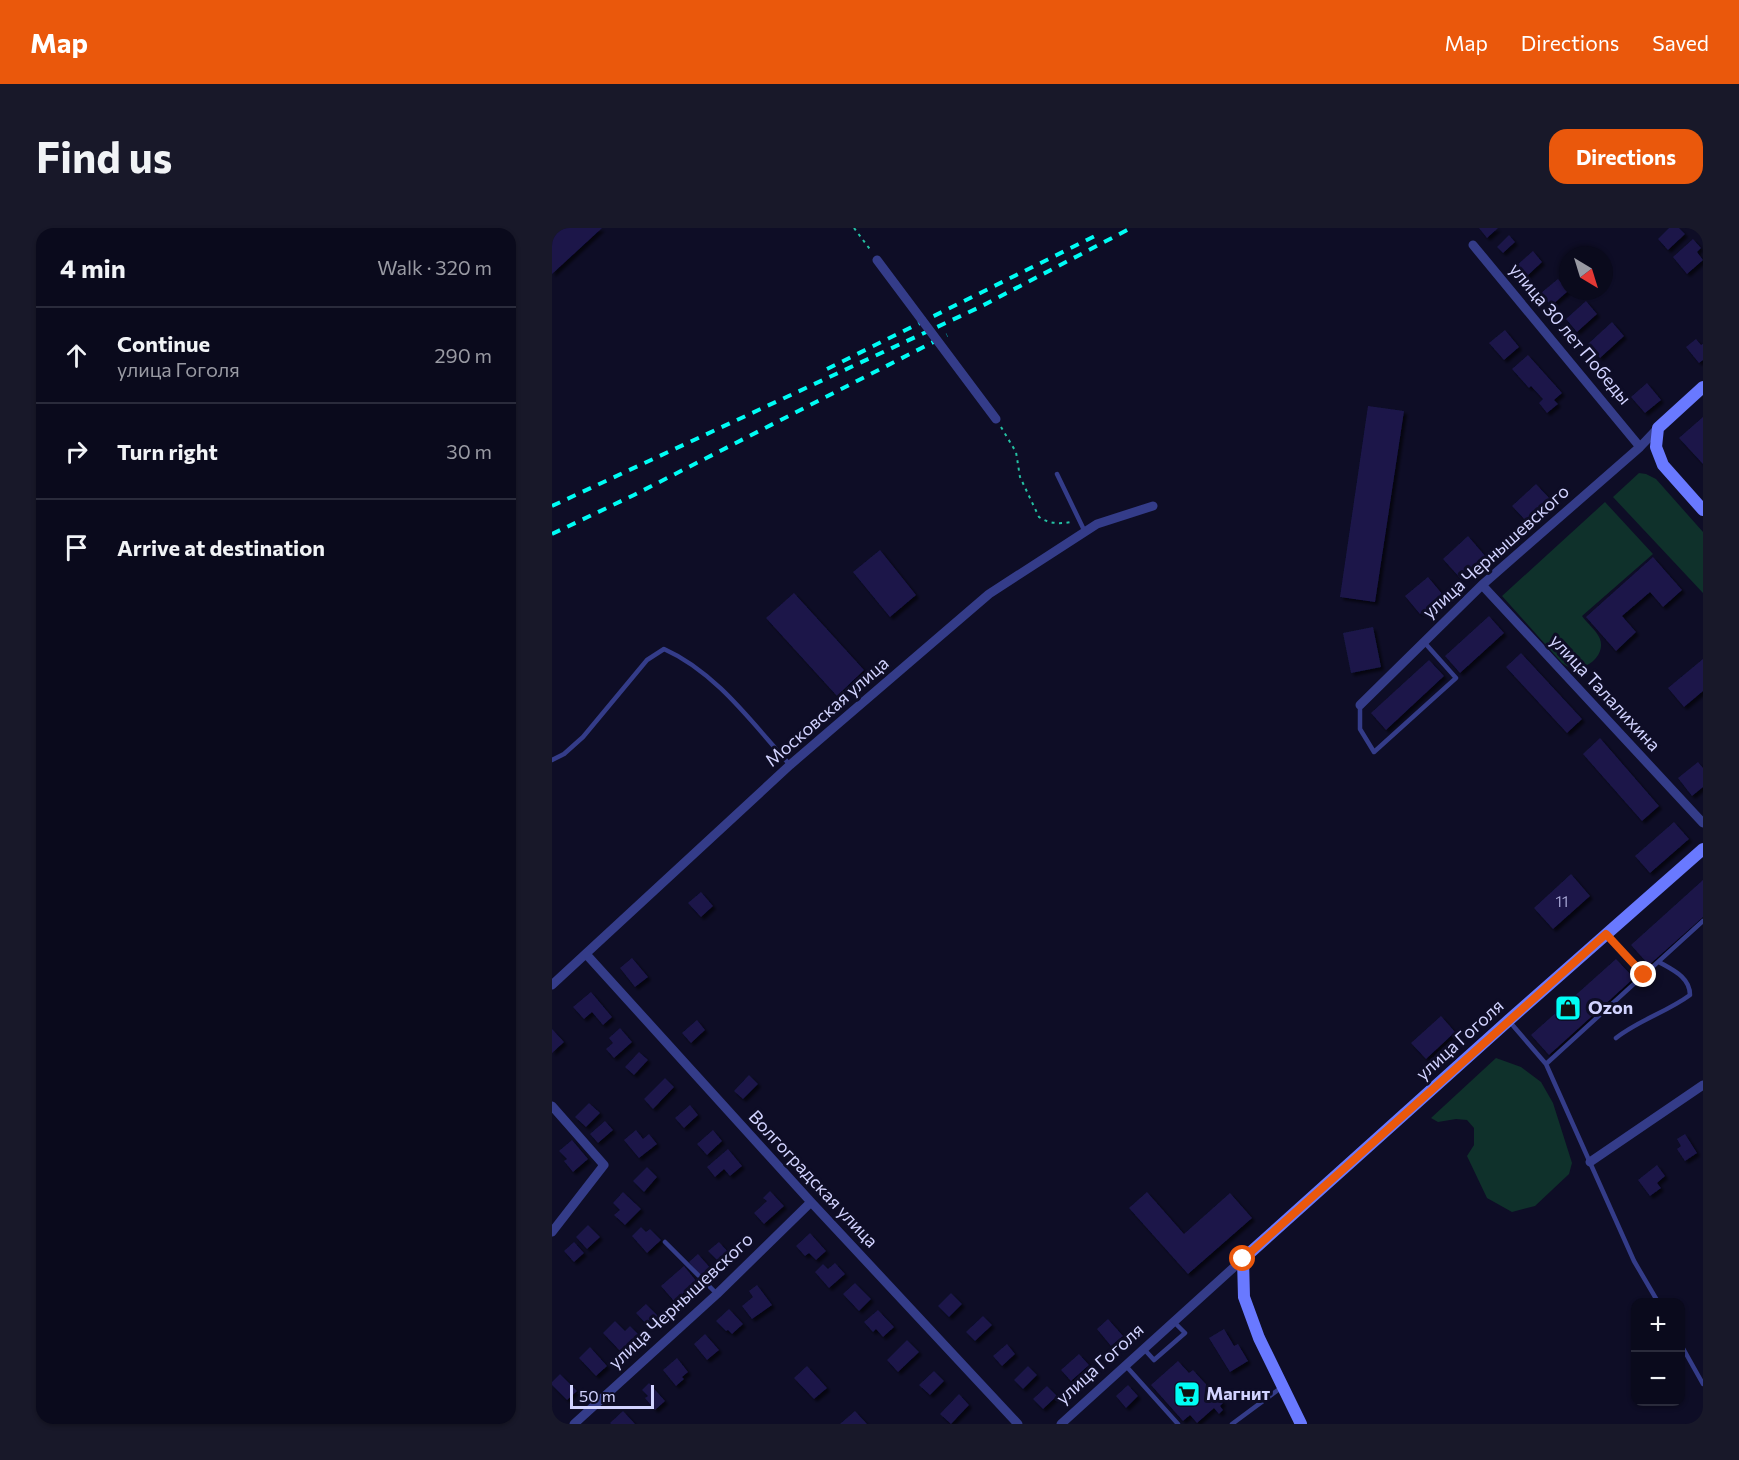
<!DOCTYPE html>
<html lang="en">
<head>
<meta charset="utf-8">
<style>
	:root { --surface:#0a0a1c; --page:#181829; --text:#f1f3f6; --muted:#999aa3; --line:#2a2b3b; --accent:#ea580c }
	body { margin:0; font-family:Commissioner,sans-serif; background:var(--page); color:var(--text) }
	.controls { position:absolute; right:18px; bottom:18px; display:grid; overflow:hidden; border-radius:12px; box-shadow:0 2px 4px #0004 }
	.controls button { width:54px; height:54px; display:grid; place-items:center; padding:0; border:0; border-bottom:2px solid var(--line); background:var(--surface); color:var(--text); font:30px sans-serif }
	.compass { position:absolute; left:1007px; top:18px; width:54px; height:54px; border-radius:50%; background:var(--surface); box-shadow:0 2px 4px #0004; rotate:142deg }
	.scale { position:absolute; left:18px; bottom:15px; width:84px; box-sizing:border-box; padding-left:6px; border:3px solid #d2d3ff; border-top:0; font-size:16px; line-height:21px; white-space:nowrap; color:#d2d3ff; -webkit-text-stroke:4px #0e0d26; paint-order:stroke }
	.stop { position:absolute; width:18px; height:18px; margin:-14px; border:4px solid #ea580c; border-radius:50%; background:#fff }
	.stop.end { background:#ea580c; border-color:#fff; box-shadow:0 2px 6px #0008 }
	.list { margin:0; padding:0; list-style:none }
	h2 { display:flex; justify-content:space-between; align-items:center; height:78px; margin:0; padding:0 24px; font-size:26px }
	h2 small { font-size:20px; font-weight:400; color:var(--muted) }
	.list li { display:grid; grid-template-columns:39px 1fr auto; gap:18px; align-items:center; box-sizing:border-box; height:96px; padding:0 24px; border-top:2px solid var(--line) }
	.list b { display:block; font-size:22px; white-space:nowrap }
	.list p { margin:0; font-size:20px; white-space:nowrap; color:var(--muted) }
	.list em { font-size:20px; font-style:normal; color:var(--muted) }
	.icon { flex:none; width:33px; height:33px; fill:none; stroke:currentColor; stroke-width:2; stroke-linecap:round; stroke-linejoin:round }
	.map { position:relative; flex:none; width:1151px; height:1196px; overflow:hidden; border-radius:18px }
	header { display:flex; align-items:center; gap:36px; box-sizing:border-box; height:84px; padding:0 30px; background:var(--accent); color:#fff }
	header strong { font-size:28px }
	nav { display:flex; gap:33px; margin-inline-start:auto; font-size:21px }
	.intro { display:flex; align-items:center; justify-content:space-between; box-sizing:border-box; height:144px; padding:0 36px }
	h1 { margin:0; font-size:42px }
	.button { padding:15px 27px; border-radius:18px; background:var(--accent); color:#fff; font-size:21px; font-weight:700 }
	main { display:flex; gap:36px; padding:0 36px }
	aside { flex:1; background:var(--surface); border-radius:18px; box-shadow:0 2px 4px #0004 }
	.map>svg:first-child { display:block }
	.green { fill:#0f312b }
	.building { fill:#1b1749; filter:url(#shadow) }
	.lines { fill:none; stroke-linecap:round; stroke-linejoin:round }
	.path { stroke:#24c1a3; stroke-width:2; stroke-dasharray:3 4.5; stroke-linecap:butt }
	.lane { stroke:#343c89; stroke-width:4.5 }
	.street { stroke:#343c89; stroke-width:9 }
	.secondary { stroke:#6979ff; stroke-width:12 }
	.rail { stroke:#00fdf5; stroke-width:4; stroke-dasharray:9 8; stroke-linecap:butt }
	.street-bridge { stroke:#343c89; stroke-width:9 }
	.route { stroke:#ea580c; stroke-width:8 }
	.labels { text-anchor:middle; stroke-width:6; stroke-linejoin:round; paint-order:stroke }
	.number-label { font-size:15px; fill:#a4a4d2 }
	.street-label { font-size:18px; fill:#d2d3ff; stroke:#0e0d26 }
	.poi-label { font-size:18px; font-weight:bold; fill:#d2d3ff; stroke:#0e0d26; text-anchor:start }
</style>
</head>
<body>
<header>
<strong>Map</strong>
<nav><a>Map</a><a>Directions</a><a>Saved</a></nav>
</header>
<div class="intro"><h1>Find us</h1><a class="button">Directions</a></div>
<main>
<aside>
<h2>4 min<small>Walk · 320 m</small></h2>
<ul class="list">
<li><svg class="icon" aria-label="ahead" viewBox="0 0 24 24"><path d="M12 20V5M6 11l6-6 6 6"/></svg><div><b>Continue</b><p>улица Гоголя</p></div><em>290 m</em></li>
<li><svg class="icon" aria-label="right" viewBox="0 0 24 24"><path d="M7 20v-9h11M14 6l5 5-5 5"/></svg><div><b>Turn right</b></div><em>30 m</em></li>
<li><svg class="icon" aria-label="arrive" viewBox="0 0 24 24"><path d="M6 21V4h12l-3 4 3 4H6"/></svg><div><b>Arrive at destination</b></div></li>
</ul>
</aside>
<div class="map">
<svg width="1151" height="1196" viewBox="0 0 1151 1196">
	<defs>
		<filter id="shadow"><feDropShadow dx="3" dy="3" stdDeviation="1.5" flood-color="#0009"/></filter>
	</defs>
	<rect width="100%" height="100%" fill="#0e0d26"/>
	<path class="green" d="M1087 245 1094 246 1104 251 1151 304V365L1061 269Z
		M1053 274 1101 326 1030 388C1035 395 1045 403 1048 411 1054 427 1034 443 1019 440 1016 439 1013 437 1010 435L950 368Z
		M944 830 969 839 989 854 1001 875 1020 935 1017 946 983 978 960 984 935 970 915 928 922 917V900L915 892 904 891 886 894 879 890Z"/>
	<path class="building" d="M5 0H50L0 46V5Z
		M927 0H946L935 10Z
		M1117 0H1127L1133 6 1116 22 1106 11Z
		M957 7 963 14 951 25 945 19Z
		M1141 11 1149 20 1145 24 1151 32 1135 46 1121 29Z
		M981 23 990 34 974 49 964 38Z
		M1006 51 1016 63 999 78 989 65Z
		M1034 73 1045 86 1025 104 1014 91Z
		M1060 94 1072 108 1048 130 1036 116Z
		M953 102 967 119 952 132 937 115Z
		M1144 111 1149 117 1151 116V132L1147 135 1134 119Z
		M976 127 1010 165 1002 172 1006 176 995 185 987 175 991 171 979 158 977 160 960 141Z
		M1095 155 1109 172 1093 185 1079 169Z
		M816 178 852 183 823 374 788 369Z
		M1151 189V236L1127 210Z
		M984 256 999 272 975 294 960 278Z
		M916 308 934 329 909 351 891 331Z
		M328 322 364 367 338 389 301 344Z
		M1101 329 1130 362 1111 379 1098 364 1070 388 1084 404 1064 423 1034 389Z
		M876 349 891 367 868 386 853 368Z
		M242 365 312 442 285 468 214 390Z
		M937 388 952 405 908 445 893 428Z
		M821 399 829 439 799 445 791 405Z
		M969 425 1030 491 1015 505 954 439Z
		M1151 431V463L1132 479 1116 460Z
		M877 432 892 448 834 502 819 485Z
		M1048 510 1107 578 1090 593 1031 526Z
		M1146 534 1151 540V559L1140 568 1126 550Z
		M1122 594 1137 611 1098 645 1083 628Z
		M1019 646 1038 668 1001 701 982 680Z
		M1151 652V689L1097 737 1079 717Z
		M149 664 161 678 149 689 136 675Z
		M80 730 96 749 83 759 68 740Z
		M1064 731 1082 750 997 827 979 807Z
		M39 764 60 789 51 797 40 784 32 791 21 779Z
		M889 788 903 804 874 831 859 815Z
		M145 792 153 802 139 815 130 805Z
		M68 800 80 814 62 830 54 821 61 815 57 810Z
		M0 801 12 814 0 825Z
		M87 824 96 832 82 847 73 839Z
		M197 847 206 856 191 871 182 863Z
		M113 850 122 859 101 881 92 871Z
		M37 875 48 885 34 899 23 889Z
		M138 877 146 887 132 900 123 890Z
		M53 893 61 902 46 915 38 906Z
		M84 902 91 911 97 906 105 916 87 930 72 912Z
		M161 902 170 913 155 927 145 916Z
		M1133 906 1145 925 1133 933 1125 921 1129 918 1125 911Z
		M20 912 36 931 21 944 12 933 15 931 7 923Z
		M176 921 190 938 178 948 172 941 163 949 155 939Z
		M1105 937 1113 948 1105 955 1109 960 1098 968 1086 952Z
		M95 939 105 949 92 964 81 953Z
		M218 963 232 978 212 996 202 985 215 973 211 970Z
		M71 964 89 981 73 997 62 987 68 982 61 975Z
		M595 964 632 1006 678 965 700 990 636 1046 577 980Z
		M36 997 48 1009 35 1021 24 1009Z
		M89 999 94 1004 98 1001 109 1012 95 1025 80 1008Z
		M258 1005 274 1023 264 1032 257 1025 253 1028 244 1018Z
		M22 1014 32 1025 22 1034 12 1023Z
		M167 1014 176 1024 166 1033 156 1023Z
		M146 1026 160 1042 150 1050 137 1034Z
		M283 1035 293 1046 277 1060 263 1044 271 1036 276 1041Z
		M132 1038 145 1054 122 1073 109 1058Z
		M303 1055 319 1071 307 1083 291 1066Z
		M205 1057 220 1077 200 1091 190 1078 201 1069 197 1063Z
		M399 1065 410 1076 397 1089 386 1078Z
		M94 1076 107 1089 97 1099 84 1085Z
		M177 1081 191 1096 180 1106 176 1102 174 1103 164 1093Z
		M326 1082 342 1099 331 1109 324 1101 321 1104 312 1094Z
		M431 1088 440 1097 423 1113 414 1104Z
		M556 1091 571 1108 559 1118 545 1101Z
		M63 1093 73 1103 78 1098 88 1108 70 1125 51 1105Z
		M672 1101 682 1118 686 1116 696 1133 678 1144 657 1110Z
		M153 1106 167 1122 155 1132 142 1116Z
		M355 1112 367 1124 346 1144 335 1132Z
		M455 1116 463 1126 450 1138 441 1128Z
		M38 1119 55 1138 44 1148 27 1130Z
		M527 1126 537 1137 519 1153 509 1142Z
		M125 1130 136 1144 130 1149 132 1151 124 1158 111 1142Z
		M626 1133 637 1145 641 1142 671 1175 668 1178 671 1182 667 1186 662 1180 645 1195 638 1187 631 1193 599 1157Z
		M255 1138 275 1160 262 1171 242 1150Z
		M476 1138 485 1147 471 1161 462 1152Z
		M382 1143 392 1153 378 1167 367 1157Z
		M8 1146 25 1163 15 1172 0 1157V1154Z
		M97 1155 113 1173 103 1182 93 1170 96 1168 90 1162Z
		M576 1157 586 1168 574 1180 564 1168Z
		M495 1158 505 1168 491 1181 481 1171Z
		M407 1166 417 1177 399 1196 388 1186Z
		M71 1183 83 1196H59L58 1195Z
		M303 1183 315 1196H288Z"/>
	<g class="lines">
		<path class="path" d="M302 0 320 24
			M449 199 464 224 468 249 487 289C497 296 508 296 519 294"/>
		<path class="lane" d="M505 246 533 304
			M808 477V501L822 524 904 450 872 414
			M0 532 12 526 31 509 95 432 112 421C164 444 201 496 238 537
			M1056 707 1092 747
			M957 793 994 836
			M1064 810C1087 792 1115 784 1138 767 1138 749 1121 742 1107 734
			M113 1014 165 1066
			M1106 1074 1082 1033 994 836 1151 693
			M1128 1115 1151 1156
			M592 1121 602 1132 633 1105 622 1094
			M574 1138 626 1196
			M680 1196 730 1159"/>
		<path class="street" d="M921 17 1088 219
			M930 357 1151 595
			M808 477 930 357 1088 219 1106 200
			M34 726 259 974 466 1196
			M0 757 238 537 437 366 545 296 601 278
			M0 878 52 937 0 1004
			M1038 934 1151 857
			M22 1196 165 1066 259 974
			M509 1196 691 1031"/>
		<path class="secondary" d="M1151 159 1106 200 1104 219 1111 237 1151 282
			M749 1196 707 1110 692 1069 691 1031 957 792 1151 621"/>
		<path class="rail" d="M275 141 549 5
			M0 278 428 79 579 0
			M0 306 82 267 395 107"/>
		<path class="street-bridge" d="M325 32 444 191"/>
	</g>
	<g class="lines">
		<path class="route" d="M691 1031 1054 706 1092 747"/>
	</g>
	<defs>
		<symbol id="shop-square" viewBox="-11 -11 22 22"><rect x="-9" y="-9" width="18" height="18" rx="4" fill="#00fdf5" stroke="#0e0d26"/><path d="M-5-2.5h2.3a2.7 3.5 0 0 1 5.4 0H5L5.5 6h-11ZM-1.5-2.5h3a1.5 2.3 0 0 0-3 0Z" fill="#111"/></symbol>
		<symbol id="supermarket-square" viewBox="-11 -11 22 22"><rect x="-9" y="-9" width="18" height="18" rx="4" fill="#00fdf5" stroke="#0e0d26"/><path d="M-6-5.5h2.5l.6 2H6L4.5 2H-2.5L-4.4-4H-6ZM-1.5 3.2a1.3 1.3 0 1 0 .1 0ZM3 3.2a1.3 1.3 0 1 0 .1 0Z" fill="#111"/></symbol>
	</defs>
	<g fill-rule="evenodd">
		<use href="#shop-square" x="1001" y="765" width="30" height="30"/>
		<use href="#supermarket-square" x="620" y="1151" width="30" height="30"/>
	</g>
	<g class="labels">
		<g class="number-label">
			<text x="1010" y="679">11</text>
		</g>
		<g class="street-label">
			<text transform="translate(1018 106) rotate(50)" y="6">улица 30 лет Победы</text>
			<text transform="translate(944 324) rotate(-42)" y="6">улица Чернышевского</text>
			<text transform="translate(1053 465) rotate(47)" y="6">улица Талалихина</text>
			<text transform="translate(275 484) rotate(-41)" y="6">Московская улица</text>
			<text transform="translate(908 812) rotate(-42)" y="6">улица Гоголя</text>
			<text transform="translate(261 951) rotate(47)" y="6">Волгоградская улица</text>
			<text transform="translate(129 1073) rotate(-43)" y="6">улица Чернышевского</text>
			<text transform="translate(548 1136) rotate(-42)" y="6">улица Гоголя</text>
		</g>
		<g class="poi-label">
			<text x="1036" y="786">Ozon</text>
			<text x="654" y="1172">Магнит</text>
		</g>
	</g>
</svg>
<div class="controls">
<button>+</button>
<button>−</button>
</div>
<svg class="compass" viewBox="-18 -18 36 36"><path d="M0-13l5 13h-10z" fill="#e53935"/><path d="M0 13l5-13h-10z" fill="#999aa3"/></svg>
<div class="scale">50 m</div>
<div class="stop" style="left:691px;top:1031px"></div>
<div class="stop end" style="left:1092px;top:747px"></div>
</div>
</main>
</body>
</html>
